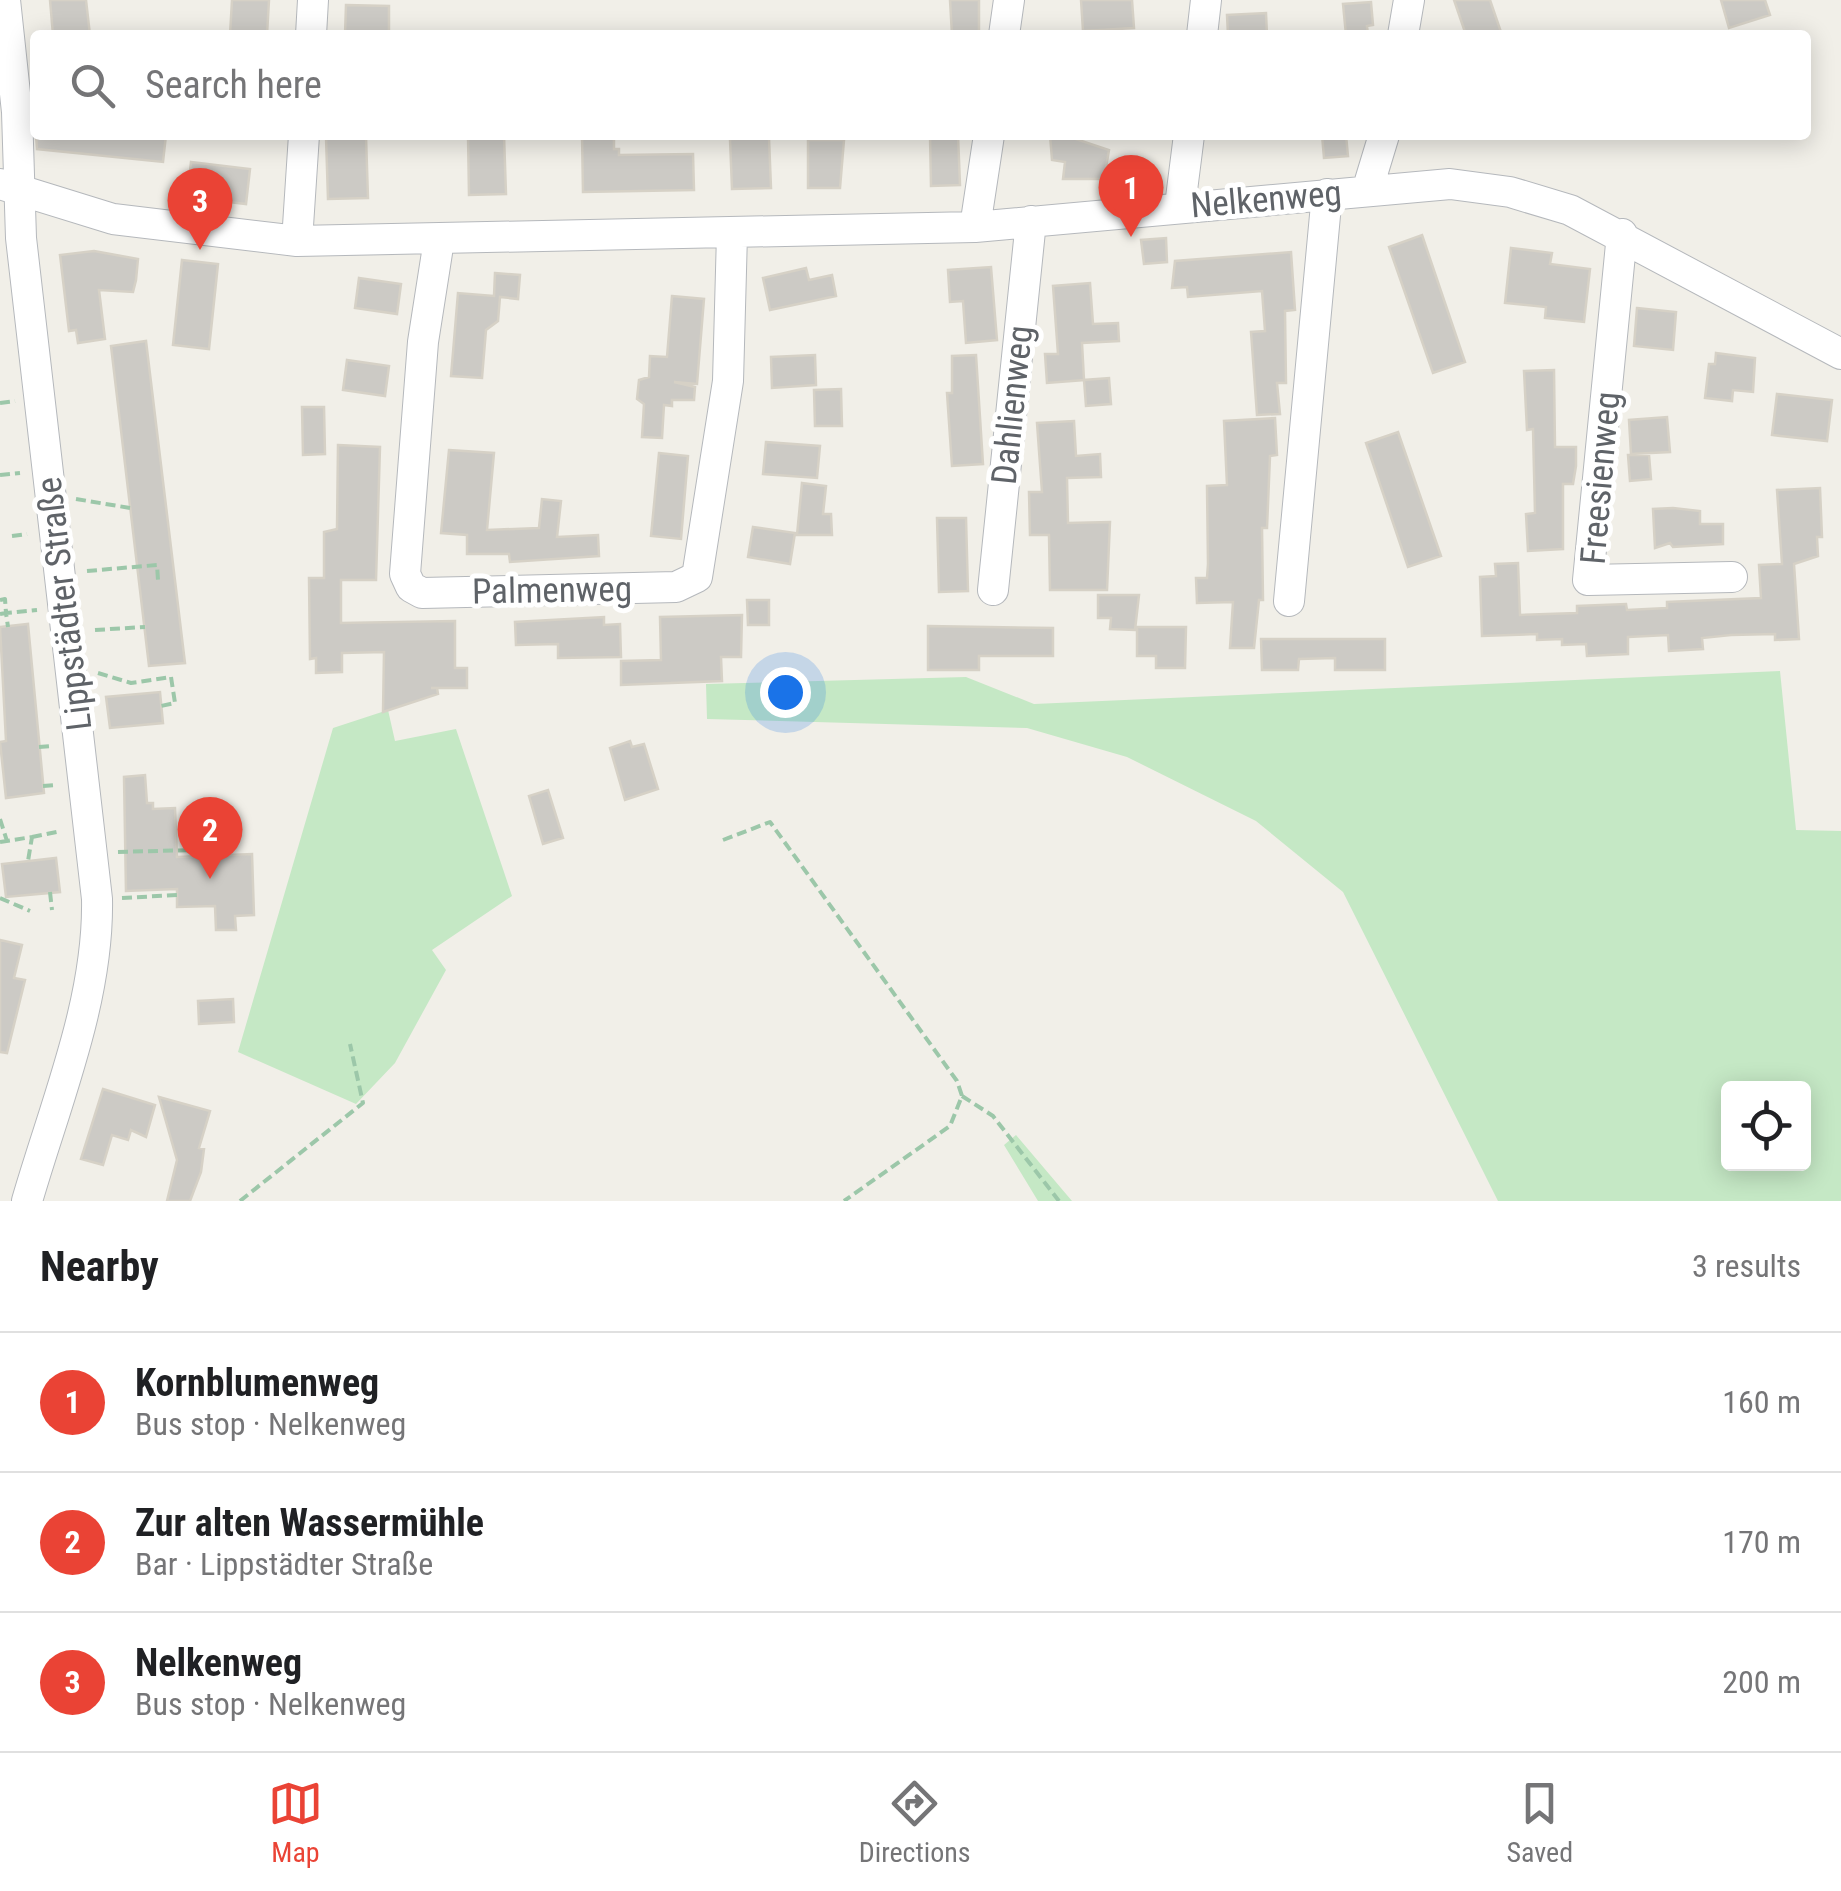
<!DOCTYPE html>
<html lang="en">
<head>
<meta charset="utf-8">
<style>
	:root { --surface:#fff; --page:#f2f2f2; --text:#202124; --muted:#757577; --line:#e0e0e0; --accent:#ea4335 }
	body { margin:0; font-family:"Roboto Condensed",sans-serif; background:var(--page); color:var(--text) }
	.controls { position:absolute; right:30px; bottom:30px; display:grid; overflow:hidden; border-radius:10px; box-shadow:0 5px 25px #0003 }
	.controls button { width:90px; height:90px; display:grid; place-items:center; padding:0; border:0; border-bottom:2px solid var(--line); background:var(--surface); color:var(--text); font:50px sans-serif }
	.you { position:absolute; left:785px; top:692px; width:35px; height:35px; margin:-25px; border:8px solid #fff; border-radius:50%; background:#1a73e8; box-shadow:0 0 0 15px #1a73e833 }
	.badge { display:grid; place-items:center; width:65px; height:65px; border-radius:50%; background:var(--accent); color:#fff; font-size:32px; font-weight:700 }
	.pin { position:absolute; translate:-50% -82px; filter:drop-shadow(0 2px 5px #0008) }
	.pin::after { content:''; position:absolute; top:52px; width:35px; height:30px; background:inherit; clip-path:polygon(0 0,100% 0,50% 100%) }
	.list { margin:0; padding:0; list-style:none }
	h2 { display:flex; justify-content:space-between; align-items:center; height:130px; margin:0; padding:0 40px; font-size:42px }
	h2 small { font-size:32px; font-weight:400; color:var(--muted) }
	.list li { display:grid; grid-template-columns:65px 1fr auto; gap:30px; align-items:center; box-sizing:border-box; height:140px; padding:0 40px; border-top:2px solid var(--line) }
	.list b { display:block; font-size:38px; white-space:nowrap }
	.list p { margin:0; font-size:32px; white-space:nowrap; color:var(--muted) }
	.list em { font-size:32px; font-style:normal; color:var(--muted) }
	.icon { flex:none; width:55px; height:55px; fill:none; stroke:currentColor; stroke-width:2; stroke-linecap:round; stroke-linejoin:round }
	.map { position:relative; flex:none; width:1841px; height:1201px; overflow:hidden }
	.search { position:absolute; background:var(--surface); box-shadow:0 5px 25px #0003; left:30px; right:30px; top:30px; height:110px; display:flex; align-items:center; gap:25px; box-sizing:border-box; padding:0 35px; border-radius:10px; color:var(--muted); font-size:38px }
	.sheet { height:550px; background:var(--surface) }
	nav { display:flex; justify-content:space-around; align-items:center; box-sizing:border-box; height:140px; border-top:2px solid var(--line); background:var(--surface); font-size:28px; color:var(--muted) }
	nav a { display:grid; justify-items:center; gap:5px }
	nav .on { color:var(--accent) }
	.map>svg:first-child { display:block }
	.green { fill:#c5e8c5; fill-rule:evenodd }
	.building { fill:#cccac5; stroke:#d6d1c6; stroke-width:2.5 }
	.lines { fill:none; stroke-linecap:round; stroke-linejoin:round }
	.minor-casing { stroke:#b5b8bc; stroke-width:32 }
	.path { stroke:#9cc7a9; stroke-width:4; stroke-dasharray:10 5; stroke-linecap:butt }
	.minor { stroke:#fff; stroke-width:30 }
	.labels { text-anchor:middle; stroke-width:10; stroke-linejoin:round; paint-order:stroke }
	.street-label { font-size:35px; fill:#5f6368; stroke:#fff }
</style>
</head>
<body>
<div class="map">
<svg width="1841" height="1201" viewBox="0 0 1841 1201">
	<rect width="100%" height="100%" fill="#f1efe8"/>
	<path class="green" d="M1780 671 1796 830 1841 831V1201H1498L1343 892 1256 821 1127 757 1027 728 707 719 706 684 966 677 1034 704ZM1804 1088V1164H1728V1088Z
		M388 710 395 741 456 729 512 896 432 950 446 970 395 1063 356 1104 238 1052 333 728Z
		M1016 1135 1072 1201H1038L1004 1145Z"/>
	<path class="building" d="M50 0H86L90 35H53Z
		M232 0H269L267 35H230Z
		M950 0H979V35H952Z
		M1081 0H1132L1134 28 1083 31Z
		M1454 0H1490L1502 35H1466Z
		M1721 0H1765L1770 15 1729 28Z
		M1371 2 1373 25 1367 26 1368 35H1346L1343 4Z
		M346 5 389 6V35H345Z
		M1266 13 1267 35H1228L1227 15Z
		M36 135H166L163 162 37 149Z
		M468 135H504L506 194 469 195Z
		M582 135H614V149H619V155L693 154 694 190 583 192Z
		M930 135H958L960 185 931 186Z
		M1050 135H1064L1109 150 1104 179H1063L1065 162 1052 160Z
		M1322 135H1346L1348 156 1324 158Z
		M366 136 368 198 328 199 326 137Z
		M769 138 771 188 732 189 730 139Z
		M808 140H844L840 188H808Z
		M191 162 250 169 246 204 187 197Z
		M1422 235 1465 362 1433 373 1389 247Z
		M1166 238 1167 262 1144 264 1141 240Z
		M1511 248 1552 253 1550 264 1590 269 1584 322 1545 318 1546 307 1505 303Z
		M94 251 138 259 136 280 133 292 99 290 105 339 78 343 76 330 69 331 60 255Z
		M1291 252 1295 310 1285 311 1286 383H1277L1280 414 1257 415 1251 332 1265 331 1262 291 1188 297 1187 287 1172 288 1175 261Z
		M182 260 218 264 209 349 173 345Z
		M991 267 997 340 966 343 963 301 950 302 948 270Z
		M806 268 809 280 832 275 836 296 770 310 763 278Z
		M495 273 520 275 518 299 500 297 498 321 486 330 482 378 451 376 458 293 494 296Z
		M359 278 401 284 397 314 355 308Z
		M1090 283 1093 324 1118 323 1119 341 1082 343 1084 380 1047 383 1045 354H1058L1053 286Z
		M672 296 704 299 697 384 674 382 695 387 694 400H672V406L664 405 662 438 642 437 644 404 637 399 639 380 649 377 650 356 667 357Z
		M1637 308 1676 312 1673 350 1634 346Z
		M146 341 185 663 149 666 111 346Z
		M1716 353 1755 358 1753 392 1733 390 1732 401 1705 398 1709 364H1715Z
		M815 355 816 385 772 388 771 357Z
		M976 355 983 464 952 466 947 393H952V356Z
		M347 360 389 366 385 396 343 390Z
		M1554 370 1555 447H1576V466L1573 484H1563V549L1528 551 1526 514 1535 513 1533 429 1527 430 1524 371Z
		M1109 378 1111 404 1086 406 1084 380Z
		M841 389 842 426H815L814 390Z
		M1777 394 1832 400 1827 441 1772 435Z
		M302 407H324L325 454 303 455Z
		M1667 417 1670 452 1631 454 1629 420Z
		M1275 418 1277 455 1270 456 1267 528H1262L1263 600H1259L1254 648H1230L1233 602 1197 603 1196 578H1207L1208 564 1207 486 1227 485 1224 421Z
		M1074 421 1076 456 1100 454 1101 477 1067 478 1068 523 1110 522 1107 590H1050L1049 535H1030L1029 492H1042L1037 423Z
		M1398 432 1441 556 1408 567 1366 443Z
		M766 442 820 446 817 478 763 474Z
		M338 445 380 447 376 580H341V623L455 621V668H467V688H431H437L438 694 383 712 384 652 342 653V672L316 673V658L310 659 309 578H324V532L337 529Z
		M449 450 494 453 487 530 539 528 542 499 561 501 557 537 598 535 599 556 510 562 509 554H467V535L441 533Z
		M659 453 688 456 681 539 651 536Z
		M1628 455H1649L1651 479 1630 481Z
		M802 483 826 486 823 514H831L832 535H797Z
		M1820 488 1822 537H1817L1818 556 1794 564 1799 639 1775 640V634L1731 635 1702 638 1703 649 1669 651 1668 635 1628 637V654L1587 656 1586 644 1562 645V639L1537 640V634L1482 636 1480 577 1496 576 1495 564 1518 563 1520 615 1577 613V606L1626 604 1627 610 1667 608V602L1761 598 1759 565 1782 564 1777 490Z
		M1673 508 1700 511V524H1723V544L1673 547 1670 543 1655 548 1653 509Z
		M937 518H966L968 591 939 592Z
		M753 527 795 533 790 564 748 557Z
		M1098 595H1139L1135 630 1110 629 1111 618H1098Z
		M747 600H769V625H748Z
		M742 615 741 657H721L722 681 621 685V661L661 660 660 617Z
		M604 617V625L620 624 621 657 558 658V644L516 645 515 622Z
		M28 624 44 793 6 798 0 742 6 741 0 627Z
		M928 626 1053 628V656H979V670H928Z
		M1137 627H1186L1185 668H1156V656H1137Z
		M1261 639H1385V670H1335V658L1299 659 1298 670H1262Z
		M160 692 163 723 110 728 106 697Z
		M630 741 632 747 644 744 658 789 625 800 610 748Z
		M145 775 147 803H153V809L175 808 177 857 252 854 254 915 235 916 236 930H216L215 906 177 907V889L126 891 124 777Z
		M548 790 563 838 543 844 529 796Z
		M56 858 60 892 6 897 2 864Z
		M0 940 22 945 14 978 25 980 7 1053 0 1052Z
		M233 999 234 1022 199 1024 198 1001Z
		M103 1089 155 1105 146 1137 131 1130 128 1140 112 1135 103 1165 81 1159Z
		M159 1097 210 1111 199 1148 204 1149 201 1172 190 1201H167L177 1160Z"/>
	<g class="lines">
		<defs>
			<path id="minor" d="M5 0 17 112 21 238 97 899C99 1001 55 1104 27 1201
				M311 35 313 0
				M1004 35 1009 0
				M1202 35 1206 0
				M1403 35 1409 0
				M0 184 113 219 297 241 975 227 1450 184 1510 192 1570 210 1841 354
				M1367 191 1384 135
				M1180 206 1189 135
				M975 227 989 135
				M1622 234 1588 580 1732 577
				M439 240 423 342 405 574 411 587 422 593 676 587 697 577 728 381 732 234
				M297 241 304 135
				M993 590 1031 221
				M1289 601 1327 194"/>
		</defs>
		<use href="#minor" class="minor-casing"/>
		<path class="path" d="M0 403 15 401
			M0 475 20 473
			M76 499 130 508
			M12 536 27 534
			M87 571 157 565 158 580
			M0 600 5 599 6 613 37 610
			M0 614 6 613 8 627
			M95 630 145 627
			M98 673 131 683 171 677 175 703 161 706
			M39 747 51 746
			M43 786 56 785
			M0 819 7 841
			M32 837 61 831
			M723 840 770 822 957 1081 962 1096 950 1126 844 1201
			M0 842 32 837 28 861
			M118 852 196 850
			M50 892 52 910
			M0 898 30 911
			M122 898 177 895
			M962 1096 993 1116 1059 1201
			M240 1201 363 1103 350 1044"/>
		<use href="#minor" class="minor"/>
	</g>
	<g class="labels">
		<g class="street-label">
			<text transform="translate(1266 199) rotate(-5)" y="12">Nelkenweg</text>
			<text transform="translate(1012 405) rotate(-84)" y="12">Dahlienweg</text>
			<text transform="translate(1600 478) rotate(-85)" y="12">Freesienweg</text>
			<text transform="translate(552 590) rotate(-1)" y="12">Palmenweg</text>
			<text transform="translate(64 604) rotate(-97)" y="12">Lippstädter Straße</text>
		</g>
	</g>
</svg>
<div class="controls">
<button><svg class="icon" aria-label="locate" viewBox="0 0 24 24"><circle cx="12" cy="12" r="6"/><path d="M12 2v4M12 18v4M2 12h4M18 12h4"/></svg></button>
</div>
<div class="you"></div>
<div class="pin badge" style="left:1131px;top:237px">1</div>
<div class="pin badge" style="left:210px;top:879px">2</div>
<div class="pin badge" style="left:200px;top:250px">3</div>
<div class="search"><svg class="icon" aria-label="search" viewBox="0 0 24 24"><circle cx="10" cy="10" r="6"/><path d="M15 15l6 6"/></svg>Search here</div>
</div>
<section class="sheet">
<h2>Nearby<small>3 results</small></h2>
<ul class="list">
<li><span class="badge">1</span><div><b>Kornblumenweg</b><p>Bus stop · Nelkenweg</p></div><em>160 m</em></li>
<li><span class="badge">2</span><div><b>Zur alten Wassermühle</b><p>Bar · Lippstädter Straße</p></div><em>170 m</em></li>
<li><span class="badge">3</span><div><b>Nelkenweg</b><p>Bus stop · Nelkenweg</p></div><em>200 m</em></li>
</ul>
</section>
<nav>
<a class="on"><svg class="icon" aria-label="map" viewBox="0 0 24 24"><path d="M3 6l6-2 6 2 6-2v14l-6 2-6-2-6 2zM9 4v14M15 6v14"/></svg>Map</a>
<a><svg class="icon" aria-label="directions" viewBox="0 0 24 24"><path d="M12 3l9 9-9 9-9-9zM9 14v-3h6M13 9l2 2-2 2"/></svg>Directions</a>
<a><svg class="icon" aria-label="saved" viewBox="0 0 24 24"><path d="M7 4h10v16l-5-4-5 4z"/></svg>Saved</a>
</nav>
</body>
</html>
